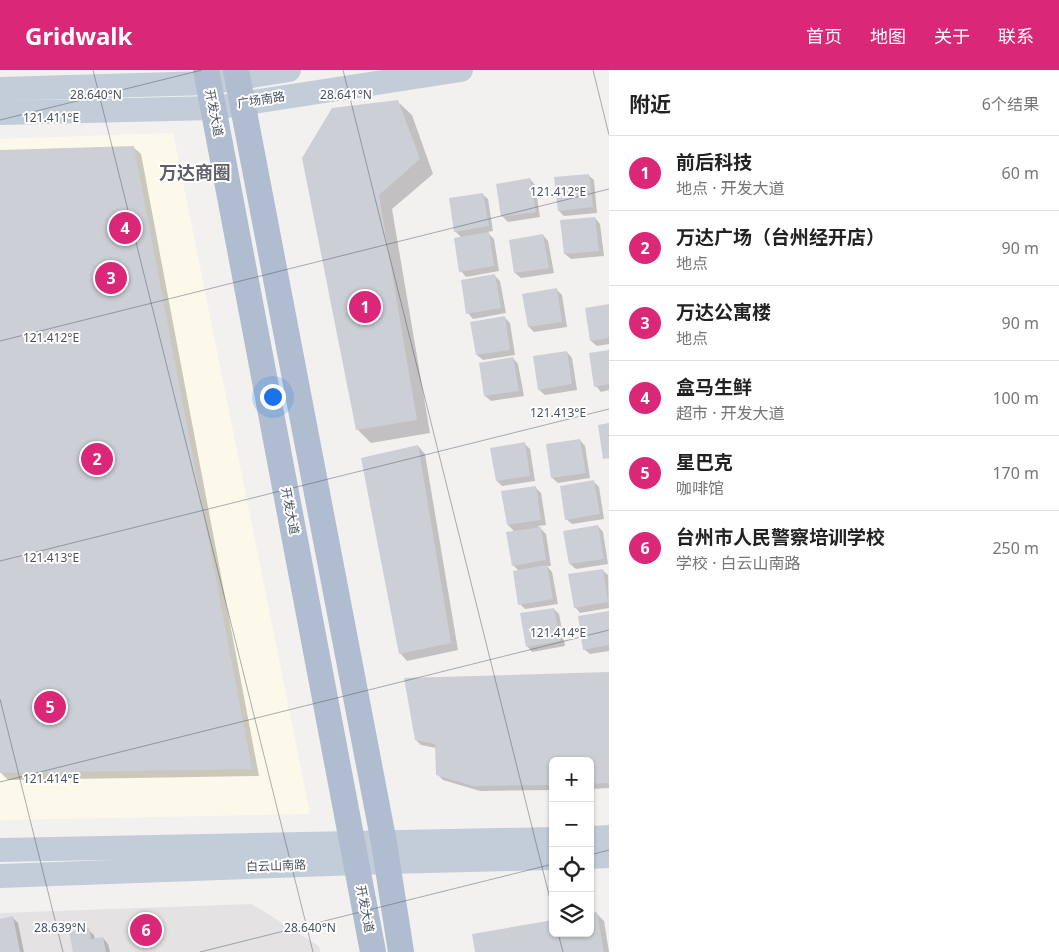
<!DOCTYPE html>
<html lang="zh">
<head>
<meta charset="utf-8">
<style>
	:root { --surface:#fff; --page:#f6f6f6; --text:#222; --muted:#767676; --line:#e0e0e0; --accent:#db2777 }
	body { margin:0; font-family:"Noto Sans","Noto Sans SC",sans-serif; background:var(--page); color:var(--text) }
	.controls { position:absolute; right:15px; bottom:15px; display:grid; overflow:hidden; border-radius:8px; box-shadow:0 1px 4px #0004 }
	.controls button { width:45px; height:45px; display:grid; place-items:center; padding:0; border:0; border-bottom:1px solid var(--line); background:var(--surface); color:var(--text); font:25px sans-serif }
	.you { position:absolute; left:272px; top:326px; width:18px; height:18px; margin:-12px; border:4px solid #fff; border-radius:50%; background:#1a73e8; box-shadow:0 0 0 8px #1a73e833 }
	.badge { display:grid; place-items:center; width:32px; height:32px; border-radius:50%; background:var(--accent); color:#fff; font-size:16px; font-weight:700 }
	.pin { position:absolute; translate:-50% -50%; border:2px solid #fff; box-shadow:0 1px 5px #0006 }
	.list { margin:0; padding:0; list-style:none }
	h2 { display:flex; justify-content:space-between; align-items:center; height:65px; margin:0; padding:0 20px; font-size:21px }
	h2 small { font-size:16px; font-weight:400; color:var(--muted) }
	.list li { display:grid; grid-template-columns:32px 1fr auto; gap:15px; align-items:center; box-sizing:border-box; height:75px; padding:0 20px; border-top:1px solid var(--line) }
	.list b { display:block; font-size:19px; white-space:nowrap }
	.list p { margin:0; font-size:16px; white-space:nowrap; color:var(--muted) }
	.list em { font-size:16px; font-style:normal; color:var(--muted) }
	.icon { flex:none; width:28px; height:28px; fill:none; stroke:currentColor; stroke-width:2; stroke-linecap:round; stroke-linejoin:round }
	.map { position:relative; flex:none; width:609px; height:882px; overflow:hidden }
	header { display:flex; align-items:center; gap:30px; box-sizing:border-box; height:70px; padding:0 25px; background:var(--accent); color:#fff }
	header strong { font-size:24px }
	nav { display:flex; gap:28px; margin-inline-start:auto; font-size:18px }
	main { display:flex }
	aside { flex:1; background:var(--surface) }
	.map>svg:first-child { display:block }
	.commercial { fill:#fdf9ea }
	.education { fill:#e4e2e2 }
	.shadow { fill:#0003 }
	.building { fill:#cccfd6 }
	.lines { fill:none; stroke-linecap:round; stroke-linejoin:round }
	.secondary { stroke:#c3ccd9; stroke-width:24 }
	.primary { stroke:#b0bdd0; stroke-width:26 }
	.ticks { fill:none; stroke:#48525f; stroke-width:1; stroke-opacity:0.45 }
	.labels { text-anchor:middle; stroke-width:4; stroke-linejoin:round; paint-order:stroke }
	.street-label { font-size:12px; fill:#48525f; stroke:#fff }
	.district-label { font-size:18px; font-weight:bold; fill:#5d6066; stroke:#fff }
	.ticks-label { font-size:12px; text-anchor:middle; fill:#48525f; stroke:#fff; stroke-width:4; stroke-linejoin:round; paint-order:stroke }
</style>
</head>
<body>
<header>
<strong>Gridwalk</strong>
<nav><a>首页</a><a>地图</a><a>关于</a><a>联系</a></nav>
</header>
<main>
<div class="map">
<svg width="609" height="882" viewBox="0 0 609 882">
	<rect width="100%" height="100%" fill="#f3f1f0"/>
	<path class="commercial" d="M173 63 310 744 0 750V69Z"/>
	<path class="education" d="M252 834 319 876 320 882H0V843Z"/>
	<path class="shadow" d="M398 32 412 45 433 104 392 139 430 363 371 373 357 359 303 89Z
		M133 77 141 84 259 706 8 710 1 703 0 699V81Z
		M588 105 594 110 597 143 564 146 559 141Z
		M530 109 535 115 540 147 508 152 503 147 497 115Z
		M482 124 488 129 493 161 487 162 494 169 499 201 466 207 461 201 462 168 455 161Z
		M595 148 600 154 604 186 571 189 565 184Z
		M543 165 548 171 554 203 521 208 515 203Z
		M495 206 500 211 506 243 473 249 468 243Z
		M556 219 562 225 567 257 534 262 529 257Z
		M609 235V274L597 276 591 271 586 239Z
		M505 248 510 253 515 285 483 290 477 285Z
		M609 281V320L601 322 596 316 590 284Z
		M567 282 572 288 577 320 545 325 539 320Z
		M513 288 518 294 524 326 491 331 485 326Z
		M580 370 585 376 590 408 558 413 552 408Z
		M524 373 530 379 535 411 502 416 497 411Z
		M418 376 425 384 458 580 407 591 400 583Z
		M594 412 599 417 604 449 572 454 566 449Z
		M535 417 541 423 546 455 538 456 546 464 551 496H547L552 502 558 534 525 539 520 534 519 501 513 495 515 462 508 455Z
		M598 456 603 462 608 494 576 499 570 494Z
		M602 500 608 505 609 538 580 543 575 537Z
		M554 539 559 544 565 576 532 582 527 576Z
		M609 542V581L590 584 584 579 579 547Z
		M609 603V718L590 719V691H553V720L480 721 443 710 437 704 436 678 421 675 416 670 405 609Z
		M597 844 604 851 609 882H476L553 863H590Z
		M13 848 18 853 24 882H0V850Z
		M88 860 94 865 95 870 103 868 108 874 110 882H74Z"/>
	<path class="building" d="M398 30 420 89 379 125 417 350 356 360 302 88 332 38Z
		M134 76 252 699 0 703V80Z
		M589 104 593 137 558 141 554 107Z
		M530 108 536 142 501 147 496 114Z
		M483 123 489 156 454 162 449 128Z
		M595 147 599 181 564 184 560 150Z
		M489 162 494 196 459 202 454 168Z
		M543 164 549 198 514 203 509 170Z
		M495 204 501 238 466 244 461 210Z
		M557 218 562 252 528 257 522 224Z
		M609 234V268L590 271 585 238Z
		M505 246 510 280 476 285 470 252Z
		M609 280V314L594 317 589 283Z
		M567 281 572 314 538 320 533 286Z
		M513 287 519 321 484 326 479 293Z
		M609 353V388L603 389 598 355Z
		M580 369 586 403 551 408 546 374Z
		M525 372 530 406 496 411 490 378Z
		M418 375 451 573 399 584 361 388Z
		M594 410 600 444 565 450 560 416Z
		M536 416 541 450 507 455 501 421Z
		M598 455 604 489 569 494 563 461Z
		M541 457 546 490 512 496 506 462Z
		M547 495 553 529 518 535 513 501Z
		M603 499 608 532 574 538 568 504Z
		M554 538 560 571 526 577 520 543Z
		M609 541V575L583 580 578 546Z
		M609 602V713L590 714V691H553V715L473 716 436 705 435 674 415 670 404 608Z
		M597 842 604 882H475L472 864 553 850V863H590V844Z
		M13 846 20 882H0V849Z
		M89 858 91 869 103 867 106 882H73L69 862Z"/>
	<g class="lines">
		<path class="secondary" d="M0 19 209 13 289 0
			M0 43 214 38 461 0
			M590 768 609 767
			M0 780 553 769
			M590 787 609 786
			M0 806 387 792 553 788"/>
		<path class="primary" d="M206 0 373 882
			M236 0 384 773 401 882"/>
	</g>
	<path class="ticks" d="M93 0 313 882M343 0 553 841M593 0 609 65M0 50 202 0M0 271 609 119M0 491 609 339M0 629 63 882M0 712 609 560M590 785 609 780M558 863 563 882M200 882 553 794"/>
	<g class="labels">
		<g class="street-label">
			<text transform="translate(261 30) rotate(-9)" y="4">广场南路</text>
			<text transform="translate(214 43) rotate(79)" y="4">开发大道</text>
			<text transform="translate(290 441) rotate(79)" y="4">开发大道</text>
			<text transform="translate(276 796) rotate(-2)" y="4">白云山南路</text>
			<text transform="translate(365 839) rotate(79)" y="4">开发大道</text>
		</g>
		<g class="district-label">
			<text x="195" y="109">万达商圈</text>
		</g>
	</g>
	<g class="ticks-label">
		<text x="96" y="29">28.640°N</text>
		<text x="346" y="29">28.641°N</text>
		<text x="51" y="52">121.411°E</text>
		<text x="558" y="126">121.412°E</text>
		<text x="51" y="272">121.412°E</text>
		<text x="558" y="347">121.413°E</text>
		<text x="51" y="492">121.413°E</text>
		<text x="558" y="567">121.414°E</text>
		<text x="51" y="713">121.414°E</text>
		<text x="60" y="862">28.639°N</text>
		<text x="310" y="862">28.640°N</text>
	</g>
</svg>
<div class="controls">
<button>+</button>
<button>−</button>
<button><svg class="icon" aria-label="locate" viewBox="0 0 24 24"><circle cx="12" cy="12" r="6"/><path d="M12 2v4M12 18v4M2 12h4M18 12h4"/></svg></button>
<button><svg class="icon" aria-label="layers" viewBox="0 0 24 24"><path d="M12 4l9 5-9 5-9-5zM3 14l9 5 9-5"/></svg></button>
</div>
<div class="you"></div>
<div class="pin badge" style="left:365px;top:237px">1</div>
<div class="pin badge" style="left:97px;top:389px">2</div>
<div class="pin badge" style="left:111px;top:208px">3</div>
<div class="pin badge" style="left:125px;top:158px">4</div>
<div class="pin badge" style="left:50px;top:637px">5</div>
<div class="pin badge" style="left:146px;top:860px">6</div>
</div>
<aside>
<h2>附近<small>6个结果</small></h2>
<ul class="list">
<li><span class="badge">1</span><div><b>前后科技</b><p>地点 · 开发大道</p></div><em>60 m</em></li>
<li><span class="badge">2</span><div><b>万达广场（台州经开店）</b><p>地点</p></div><em>90 m</em></li>
<li><span class="badge">3</span><div><b>万达公寓楼</b><p>地点</p></div><em>90 m</em></li>
<li><span class="badge">4</span><div><b>盒马生鲜</b><p>超市 · 开发大道</p></div><em>100 m</em></li>
<li><span class="badge">5</span><div><b>星巴克</b><p>咖啡馆</p></div><em>170 m</em></li>
<li><span class="badge">6</span><div><b>台州市人民警察培训学校</b><p>学校 · 白云山南路</p></div><em>250 m</em></li>
</ul>
</aside>
</main>
</body>
</html>
